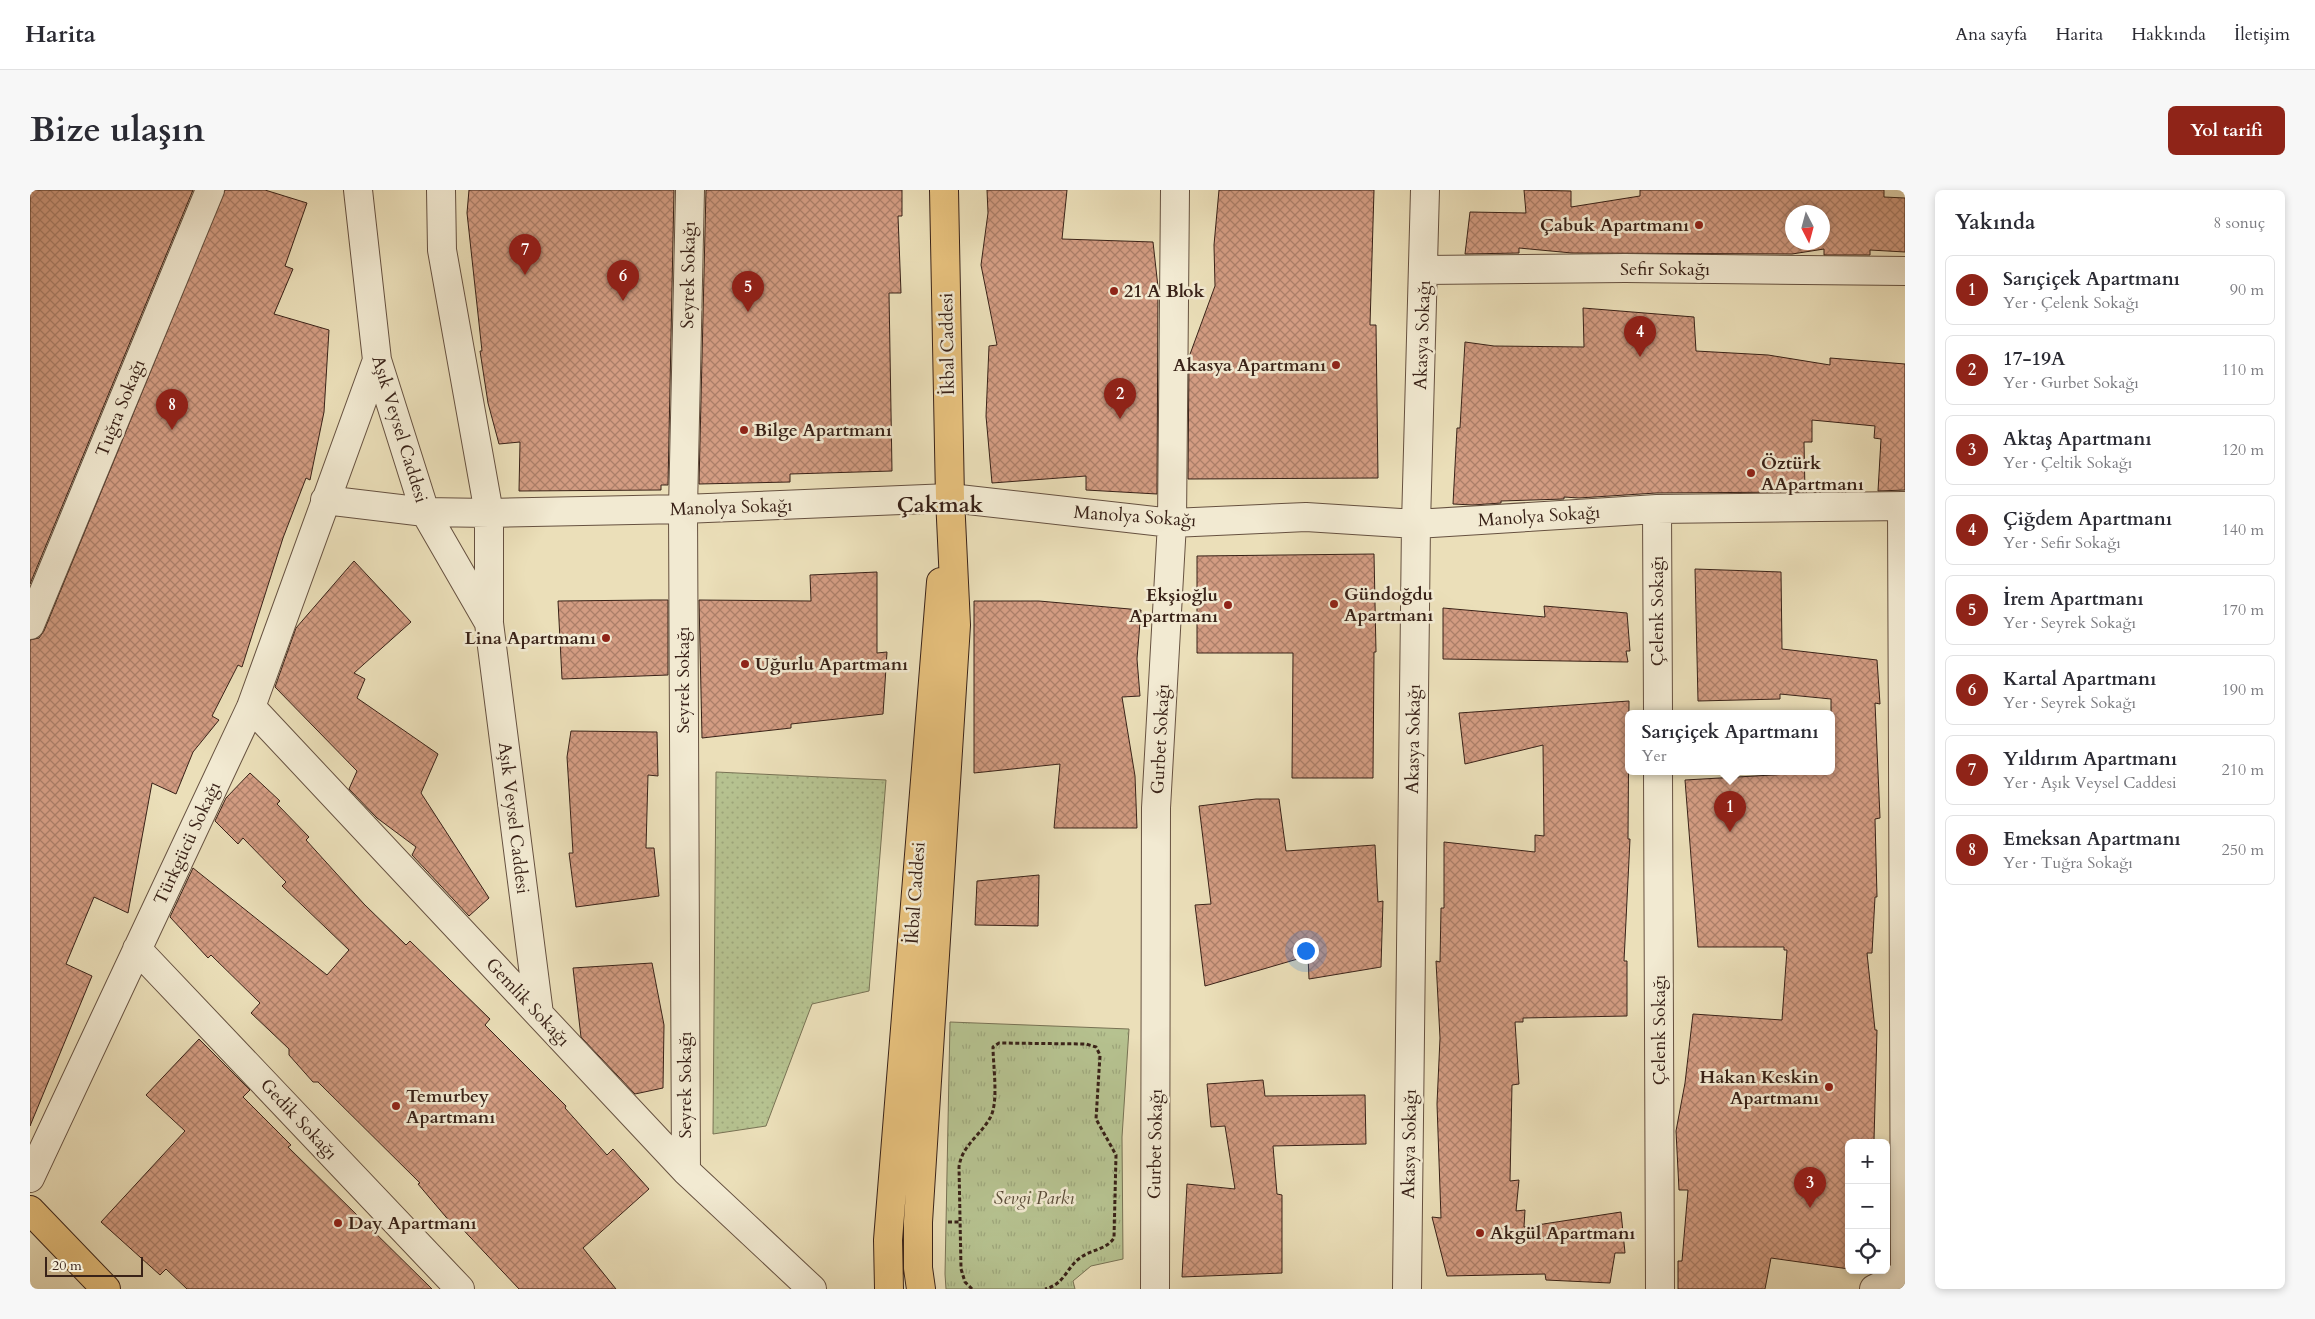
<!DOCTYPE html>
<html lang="tr">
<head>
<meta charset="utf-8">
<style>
	:root { --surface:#fff; --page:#f7f7f7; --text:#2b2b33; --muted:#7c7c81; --line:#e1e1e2; --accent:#8f2418 }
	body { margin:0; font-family:Cardo,serif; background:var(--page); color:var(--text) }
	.controls { position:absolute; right:15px; bottom:15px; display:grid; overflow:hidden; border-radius:8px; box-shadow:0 2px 8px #0003 }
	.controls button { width:45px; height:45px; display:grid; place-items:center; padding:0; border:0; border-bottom:1px solid var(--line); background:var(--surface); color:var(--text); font:25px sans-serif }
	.compass { position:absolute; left:1755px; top:15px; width:45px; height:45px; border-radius:50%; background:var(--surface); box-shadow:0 2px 8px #0003; rotate:174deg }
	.scale { position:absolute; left:15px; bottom:12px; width:98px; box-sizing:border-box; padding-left:5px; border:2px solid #392218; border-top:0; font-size:14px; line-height:18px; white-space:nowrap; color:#392218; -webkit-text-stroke:4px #f2ead2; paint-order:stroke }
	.you { position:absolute; left:1275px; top:760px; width:18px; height:18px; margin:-12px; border:4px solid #fff; border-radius:50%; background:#1a73e8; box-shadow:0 0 0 8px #1a73e833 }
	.badge { display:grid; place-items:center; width:32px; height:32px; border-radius:50%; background:var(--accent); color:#fff; font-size:16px; font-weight:700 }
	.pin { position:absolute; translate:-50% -41px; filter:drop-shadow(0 1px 2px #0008) }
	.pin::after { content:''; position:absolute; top:26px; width:18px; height:15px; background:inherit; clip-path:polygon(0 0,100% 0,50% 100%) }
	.popup { position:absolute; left:1595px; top:520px; width:210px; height:65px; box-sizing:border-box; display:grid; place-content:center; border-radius:8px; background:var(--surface); filter:drop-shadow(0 1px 4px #0005); font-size:16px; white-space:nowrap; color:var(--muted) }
	.popup b { font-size:19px; color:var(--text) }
	.popup::after { content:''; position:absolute; left:50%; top:100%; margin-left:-10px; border:10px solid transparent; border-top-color:var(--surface) }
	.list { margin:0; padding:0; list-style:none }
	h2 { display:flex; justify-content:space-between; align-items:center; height:65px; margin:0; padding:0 20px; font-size:21px }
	h2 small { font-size:16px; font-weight:400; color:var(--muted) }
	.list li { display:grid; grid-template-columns:32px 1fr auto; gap:15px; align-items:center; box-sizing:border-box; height:70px; margin:0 10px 10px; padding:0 10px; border:1px solid var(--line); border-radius:8px }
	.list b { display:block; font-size:19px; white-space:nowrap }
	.list p { margin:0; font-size:16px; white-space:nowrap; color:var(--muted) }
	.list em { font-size:16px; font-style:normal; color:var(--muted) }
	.icon { flex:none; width:28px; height:28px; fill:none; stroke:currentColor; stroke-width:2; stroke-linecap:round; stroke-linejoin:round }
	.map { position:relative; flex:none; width:1875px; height:1099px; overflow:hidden; border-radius:8px }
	header { display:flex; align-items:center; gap:30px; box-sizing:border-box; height:70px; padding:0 25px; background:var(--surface); border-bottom:1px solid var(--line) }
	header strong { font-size:24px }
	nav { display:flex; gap:28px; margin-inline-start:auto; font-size:18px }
	.intro { display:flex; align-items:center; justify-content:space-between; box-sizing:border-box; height:120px; padding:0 30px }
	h1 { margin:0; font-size:35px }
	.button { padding:12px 22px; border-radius:8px; background:var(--accent); color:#fff; font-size:18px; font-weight:700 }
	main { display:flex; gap:30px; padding:0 30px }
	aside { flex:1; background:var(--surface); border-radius:8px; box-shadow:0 2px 8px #0003 }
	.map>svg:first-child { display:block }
	.grass { fill:url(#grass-dots); stroke:#787254 }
	.park { fill:url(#park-tufts); stroke:#787254 }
	.building { fill:url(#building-cross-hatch); stroke:#392218; fill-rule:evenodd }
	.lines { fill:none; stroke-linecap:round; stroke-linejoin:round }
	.minor-casing { stroke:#665140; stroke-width:30 }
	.major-casing { stroke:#392218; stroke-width:30 }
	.path { stroke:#392218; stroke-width:3; stroke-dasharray:4 2.5; stroke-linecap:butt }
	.minor { stroke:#f2ead2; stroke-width:28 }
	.major { stroke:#e6c07c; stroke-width:28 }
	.poi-dot { fill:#8f2418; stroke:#f2ead2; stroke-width:2 }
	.labels { text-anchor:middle; stroke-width:5; stroke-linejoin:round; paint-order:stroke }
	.poi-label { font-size:18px; font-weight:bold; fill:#392218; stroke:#f2ead2; text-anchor:start }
	.street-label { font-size:18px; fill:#392218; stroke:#f2ead2 }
	.park-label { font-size:18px; font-style:italic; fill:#584a36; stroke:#f2ead2 }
	.district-label { font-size:22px; font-weight:bold; fill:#392218; stroke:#f2ead2 }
</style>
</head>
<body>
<header>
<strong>Harita</strong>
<nav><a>Ana sayfa</a><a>Harita</a><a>Hakkında</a><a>İletişim</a></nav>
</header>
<div class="intro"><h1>Bize ulaşın</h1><a class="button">Yol tarifi</a></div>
<main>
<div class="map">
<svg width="1875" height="1099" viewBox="0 0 1875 1099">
	<defs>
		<pattern id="grass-dots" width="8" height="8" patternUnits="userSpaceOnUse" patternTransform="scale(1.25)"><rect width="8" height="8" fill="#b6c290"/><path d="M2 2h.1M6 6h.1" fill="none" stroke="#9da67b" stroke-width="1.8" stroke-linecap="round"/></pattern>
		<pattern id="park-tufts" width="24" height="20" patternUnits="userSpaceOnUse" patternTransform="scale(1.25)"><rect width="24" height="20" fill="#b6c290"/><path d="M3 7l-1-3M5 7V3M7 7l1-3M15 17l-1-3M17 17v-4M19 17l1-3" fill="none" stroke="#9da67b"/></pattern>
		<pattern id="building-cross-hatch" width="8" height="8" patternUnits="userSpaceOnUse" patternTransform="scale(1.25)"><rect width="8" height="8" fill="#d39c82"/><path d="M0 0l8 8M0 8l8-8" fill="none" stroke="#ac7f69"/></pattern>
	</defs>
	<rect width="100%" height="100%" fill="#ebdfb9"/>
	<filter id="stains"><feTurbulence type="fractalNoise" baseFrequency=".004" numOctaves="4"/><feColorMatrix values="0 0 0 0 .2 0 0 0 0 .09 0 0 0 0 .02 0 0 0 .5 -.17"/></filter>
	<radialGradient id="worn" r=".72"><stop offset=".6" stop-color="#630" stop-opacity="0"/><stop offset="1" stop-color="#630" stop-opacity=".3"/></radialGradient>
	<path class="grass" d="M686 582 856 590 839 801 782 814 736 936 683 944Z"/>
	<path class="park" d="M920 832 1099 839 1092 947 1093 1069 1061 1076 1043 1091 1045 1099H916L915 1084Z"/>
	<path class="building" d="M0 0H163L0 394Z
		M195 0H235L277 13 255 76 263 79 244 124 299 140 294 222 280 290 276 288 253 348 212 477 208 475 182 526 189 530 163 562 146 604 122 593 98 723 64 707 36 774 62 786 0 936V450L9 448 14 441Z
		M439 0H644L638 295H631V300L489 301 490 252 469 254 458 213 450 161H452L437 23Z
		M676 0H872V26H868L871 103H859L862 281 760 284V292L669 294Z
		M957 0H1037L1032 49 1123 52 1128 97 1127 304 1056 300V286L962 293 956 226 959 156 967 155 951 75 958 23Z
		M1189 0H1344L1340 135H1346L1348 288 1158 289 1159 167 1185 96 1184 55Z
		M1494 0 1541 1V17L1610 6V0H1854V7L1875 8V62L1840 60V65H1794V59L1762 64 1542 63 1489 58V63L1435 64 1440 22 1496 23ZM1762 22H1792V52H1762Z
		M1553 118 1664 127 1666 161 1738 165 1800 175V168L1875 174V300L1848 301 1851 249 1844 248 1845 236 1782 230V252H1774L1775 302 1626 303 1549 308 1534 307V309L1471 311V313L1443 315 1423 314 1427 238H1430L1435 152 1464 156 1554 157Z
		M1344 364 1346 462H1344L1343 588H1262L1263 463H1167V366Z
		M324 371 381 432 324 483 335 489 327 508 408 564 391 603 459 708 439 726 382 665 386 657 347 628 319 599 327 581 245 497 266 438Z
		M1665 379 1751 382 1752 459 1847 470 1850 514 1845 513 1850 628 1845 629 1847 707H1845L1842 763H1837L1845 840H1847L1844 950 1819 951V1079L1741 1068 1735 1099H1648V1071H1652L1658 1000H1649L1646 941 1655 893 1663 824 1752 830 1757 760H1754V757H1668L1655 590 1760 584V581H1801V509L1750 504V509L1668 511Z
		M847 382V463L857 462 853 524 761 534V538L672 548 669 410 781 411 780 385Z
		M622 410H638V485L532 489 528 411Z
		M944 411H1009L1111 420 1107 469 1110 506 1092 507 1105 586 1107 638H1024L1030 574 944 583Z
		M1514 416 1597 423 1600 461H1596L1598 472 1413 469V418L1515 427Z
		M1599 511 1598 649H1600L1594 771H1597V826L1493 828V832H1485L1489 894 1482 895 1480 991 1489 990 1486 1021 1495 1020 1494 1037 1591 1022 1595 1063H1585L1580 1093 1516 1090 1515 1084 1417 1086 1402 1027 1411 1028 1407 914 1410 848 1406 771 1410 772 1411 718H1414V652L1505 662V645L1514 646 1513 555 1435 574 1429 523Z
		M541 541 627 542 628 586 618 585 616 658H624L629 706 546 717 539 663H543L537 567Z
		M220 583 250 611 247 614 279 647 276 650 334 714 376 755 380 751 460 829 455 835 536 916 535 918 577 965 583 959 619 999 553 1058 586 1099H489L424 1030 421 1033 388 994 390 993 288 892H283L259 865V859L221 823 230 813 181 765 178 768 140 727 163 678 297 785 319 760 252 696 256 692 213 648 208 654 185 631 196 608Z
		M1226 609H1249L1256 661 1345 655 1348 712 1353 711 1351 777 1279 789 1278 766 1175 796 1165 715 1181 714 1169 616Z
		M1009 685 1008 736 945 735 947 691Z
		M622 773 634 835 633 898 605 904 551 847 543 778Z
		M169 849 220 900 213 907 261 955 258 957 402 1099H157L136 1079 130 1085 71 1032 155 941 116 905Z
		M1233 890 1235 906 1335 905 1336 954 1243 956 1247 1004 1252 1005V1083L1152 1087 1157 994 1205 999 1195 936 1181 937 1177 894Z"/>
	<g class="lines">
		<defs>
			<path id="minor" d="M328 0 347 170 395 322 459 433 509 824
				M411 0 412 60 459 323V431
				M1394 80 1595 78 1875 81
				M295 310 395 322 459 323 653 319 920 308 1142 333 1276 327 1386 334 1627 319 1875 316
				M1627 319 1628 523
				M0 435 180 0
				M221 517 656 981 782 1099
				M1628 581 1630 1099
				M107 759 430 1099
				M656 981 653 319 660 0
				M0 988 221 517 347 170
				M1125 1099 1126 618 1142 333 1145 0
				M1377 1099 1386 334 1395 0
				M1844 1099 1875 1084
				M1868 1099 1875 1084 1872 316"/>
			<path id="major" d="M0 1020 76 1099
				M859 1099 858 1050 911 392
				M891 1099 888 1078V1032L926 435 920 308 914 0"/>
		</defs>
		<use href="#minor" class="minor-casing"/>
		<use href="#major" class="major-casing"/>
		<path class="path" d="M918 1032H930
			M942 1099 935 1092 931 1079 929 977C932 955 950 946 960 928 969 913 963 875 963 857L969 853 1056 854 1066 857 1070 865 1066 929 1086 965 1084 1048C1076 1060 1062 1059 1050 1068 1036 1078 1035 1094 1015 1099"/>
		<use href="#minor" class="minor"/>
		<use href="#major" class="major"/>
	</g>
	<g class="poi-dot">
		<circle cx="1669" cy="35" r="5"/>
		<circle cx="1084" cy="101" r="5"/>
		<circle cx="1306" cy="175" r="5"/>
		<circle cx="714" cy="240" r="5"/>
		<circle cx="1721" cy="283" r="5"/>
		<circle cx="1304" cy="414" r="5"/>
		<circle cx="1198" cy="415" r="5"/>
		<circle cx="576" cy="448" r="5"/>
		<circle cx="715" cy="474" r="5"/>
		<circle cx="1799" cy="897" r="5"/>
		<circle cx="366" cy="916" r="5"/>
		<circle cx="308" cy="1033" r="5"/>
		<circle cx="1450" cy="1043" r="5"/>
	</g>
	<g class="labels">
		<g class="poi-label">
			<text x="1659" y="41" text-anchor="end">Çabuk Apartmanı</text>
			<text x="1094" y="107">21 A Blok</text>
			<text x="1296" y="181" text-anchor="end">Akasya Apartmanı</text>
			<text x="724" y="246">Bilge Apartmanı</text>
			<text x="1731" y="279">Öztürk<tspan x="1731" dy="21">AApartmanı</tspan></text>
			<text x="1314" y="410">Gündoğdu<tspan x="1314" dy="21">Apartmanı</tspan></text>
			<text x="1188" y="411" text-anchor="end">Ekşioğlu<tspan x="1188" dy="21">Apartmanı</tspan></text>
			<text x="566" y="454" text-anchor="end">Lina Apartmanı</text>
			<text x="725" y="480">Uğurlu Apartmanı</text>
			<text x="1789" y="893" text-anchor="end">Hakan Keskin<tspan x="1789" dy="21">Apartmanı</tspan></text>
			<text x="376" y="912">Temurbey<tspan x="376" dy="21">Apartmanı</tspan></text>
			<text x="318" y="1039">Day Apartmanı</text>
			<text x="1460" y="1049">Akgül Apartmanı</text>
		</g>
		<g class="street-label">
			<text x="1635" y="85">Sefir Sokağı</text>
			<text transform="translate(658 85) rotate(-89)" y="6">Seyrek Sokağı</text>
			<text transform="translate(1392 145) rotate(-88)" y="6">Akasya Sokağı</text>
			<text transform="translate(917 154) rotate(-91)" y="6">İkbal Caddesi</text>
			<text transform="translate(90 218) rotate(-68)" y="6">Tuğra Sokağı</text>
			<text transform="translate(370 239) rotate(73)" y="6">Aşık Veysel Caddesi</text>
			<text transform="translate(701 317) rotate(-2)" y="6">Manolya Sokağı</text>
			<text transform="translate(1105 326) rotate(4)" y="6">Manolya Sokağı</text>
			<text transform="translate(1509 326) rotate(-4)" y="6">Manolya Sokağı</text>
			<text transform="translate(1627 421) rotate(-90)" y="6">Çelenk Sokağı</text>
			<text transform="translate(653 490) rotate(-90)" y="6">Seyrek Sokağı</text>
			<text transform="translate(1130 549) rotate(-87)" y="6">Gurbet Sokağı</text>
			<text transform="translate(1383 549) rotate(-89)" y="6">Akasya Sokağı</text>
			<text transform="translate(484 628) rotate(83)" y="6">Aşık Veysel Caddesi</text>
			<text transform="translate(157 653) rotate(-65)" y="6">Türkgücü Sokağı</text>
			<text transform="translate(885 703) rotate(-86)" y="6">İkbal Caddesi</text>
			<text transform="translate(498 812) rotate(47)" y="6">Gemlik Sokağı</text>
			<text transform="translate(1629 840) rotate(-90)" y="6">Çelenk Sokağı</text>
			<text transform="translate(655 895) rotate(-90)" y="6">Seyrek Sokağı</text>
			<text transform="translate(269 929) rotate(47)" y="6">Gedik Sokağı</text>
			<text transform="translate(1125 954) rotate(-89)" y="6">Gurbet Sokağı</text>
			<text transform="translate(1379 954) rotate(-89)" y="6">Akasya Sokağı</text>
		</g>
		<g class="park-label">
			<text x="1004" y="1014">Sevgi Parkı</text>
		</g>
		<g class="district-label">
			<text x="910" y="322">Çakmak</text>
		</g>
	</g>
	<rect width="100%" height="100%" filter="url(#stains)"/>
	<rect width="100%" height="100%" fill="url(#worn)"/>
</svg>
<div class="controls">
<button>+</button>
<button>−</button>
<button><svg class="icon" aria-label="locate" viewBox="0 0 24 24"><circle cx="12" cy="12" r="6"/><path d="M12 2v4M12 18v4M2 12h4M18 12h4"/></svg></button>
</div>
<svg class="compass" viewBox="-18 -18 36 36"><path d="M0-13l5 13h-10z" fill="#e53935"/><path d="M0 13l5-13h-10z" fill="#7c7c81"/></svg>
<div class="scale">20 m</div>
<div class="you"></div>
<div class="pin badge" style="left:1700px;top:642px">1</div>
<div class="popup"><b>Sarıçiçek Apartmanı</b>Yer</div>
<div class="pin badge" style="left:1090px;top:229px">2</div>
<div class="pin badge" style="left:1780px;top:1018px">3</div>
<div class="pin badge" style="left:1610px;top:167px">4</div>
<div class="pin badge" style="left:718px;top:122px">5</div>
<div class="pin badge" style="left:593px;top:111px">6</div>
<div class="pin badge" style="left:495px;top:85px">7</div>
<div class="pin badge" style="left:142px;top:240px">8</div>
</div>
<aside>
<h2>Yakında<small>8 sonuç</small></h2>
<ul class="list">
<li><span class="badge">1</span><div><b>Sarıçiçek Apartmanı</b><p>Yer · Çelenk Sokağı</p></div><em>90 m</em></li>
<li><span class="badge">2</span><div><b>17-19A</b><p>Yer · Gurbet Sokağı</p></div><em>110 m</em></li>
<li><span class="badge">3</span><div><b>Aktaş Apartmanı</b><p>Yer · Çeltik Sokağı</p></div><em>120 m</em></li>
<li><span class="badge">4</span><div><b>Çiğdem Apartmanı</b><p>Yer · Sefir Sokağı</p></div><em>140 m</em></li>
<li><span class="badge">5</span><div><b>İrem Apartmanı</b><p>Yer · Seyrek Sokağı</p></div><em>170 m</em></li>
<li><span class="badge">6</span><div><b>Kartal Apartmanı</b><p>Yer · Seyrek Sokağı</p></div><em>190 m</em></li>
<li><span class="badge">7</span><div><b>Yıldırım Apartmanı</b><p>Yer · Aşık Veysel Caddesi</p></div><em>210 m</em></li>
<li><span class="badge">8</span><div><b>Emeksan Apartmanı</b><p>Yer · Tuğra Sokağı</p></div><em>250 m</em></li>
</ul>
</aside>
</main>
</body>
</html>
